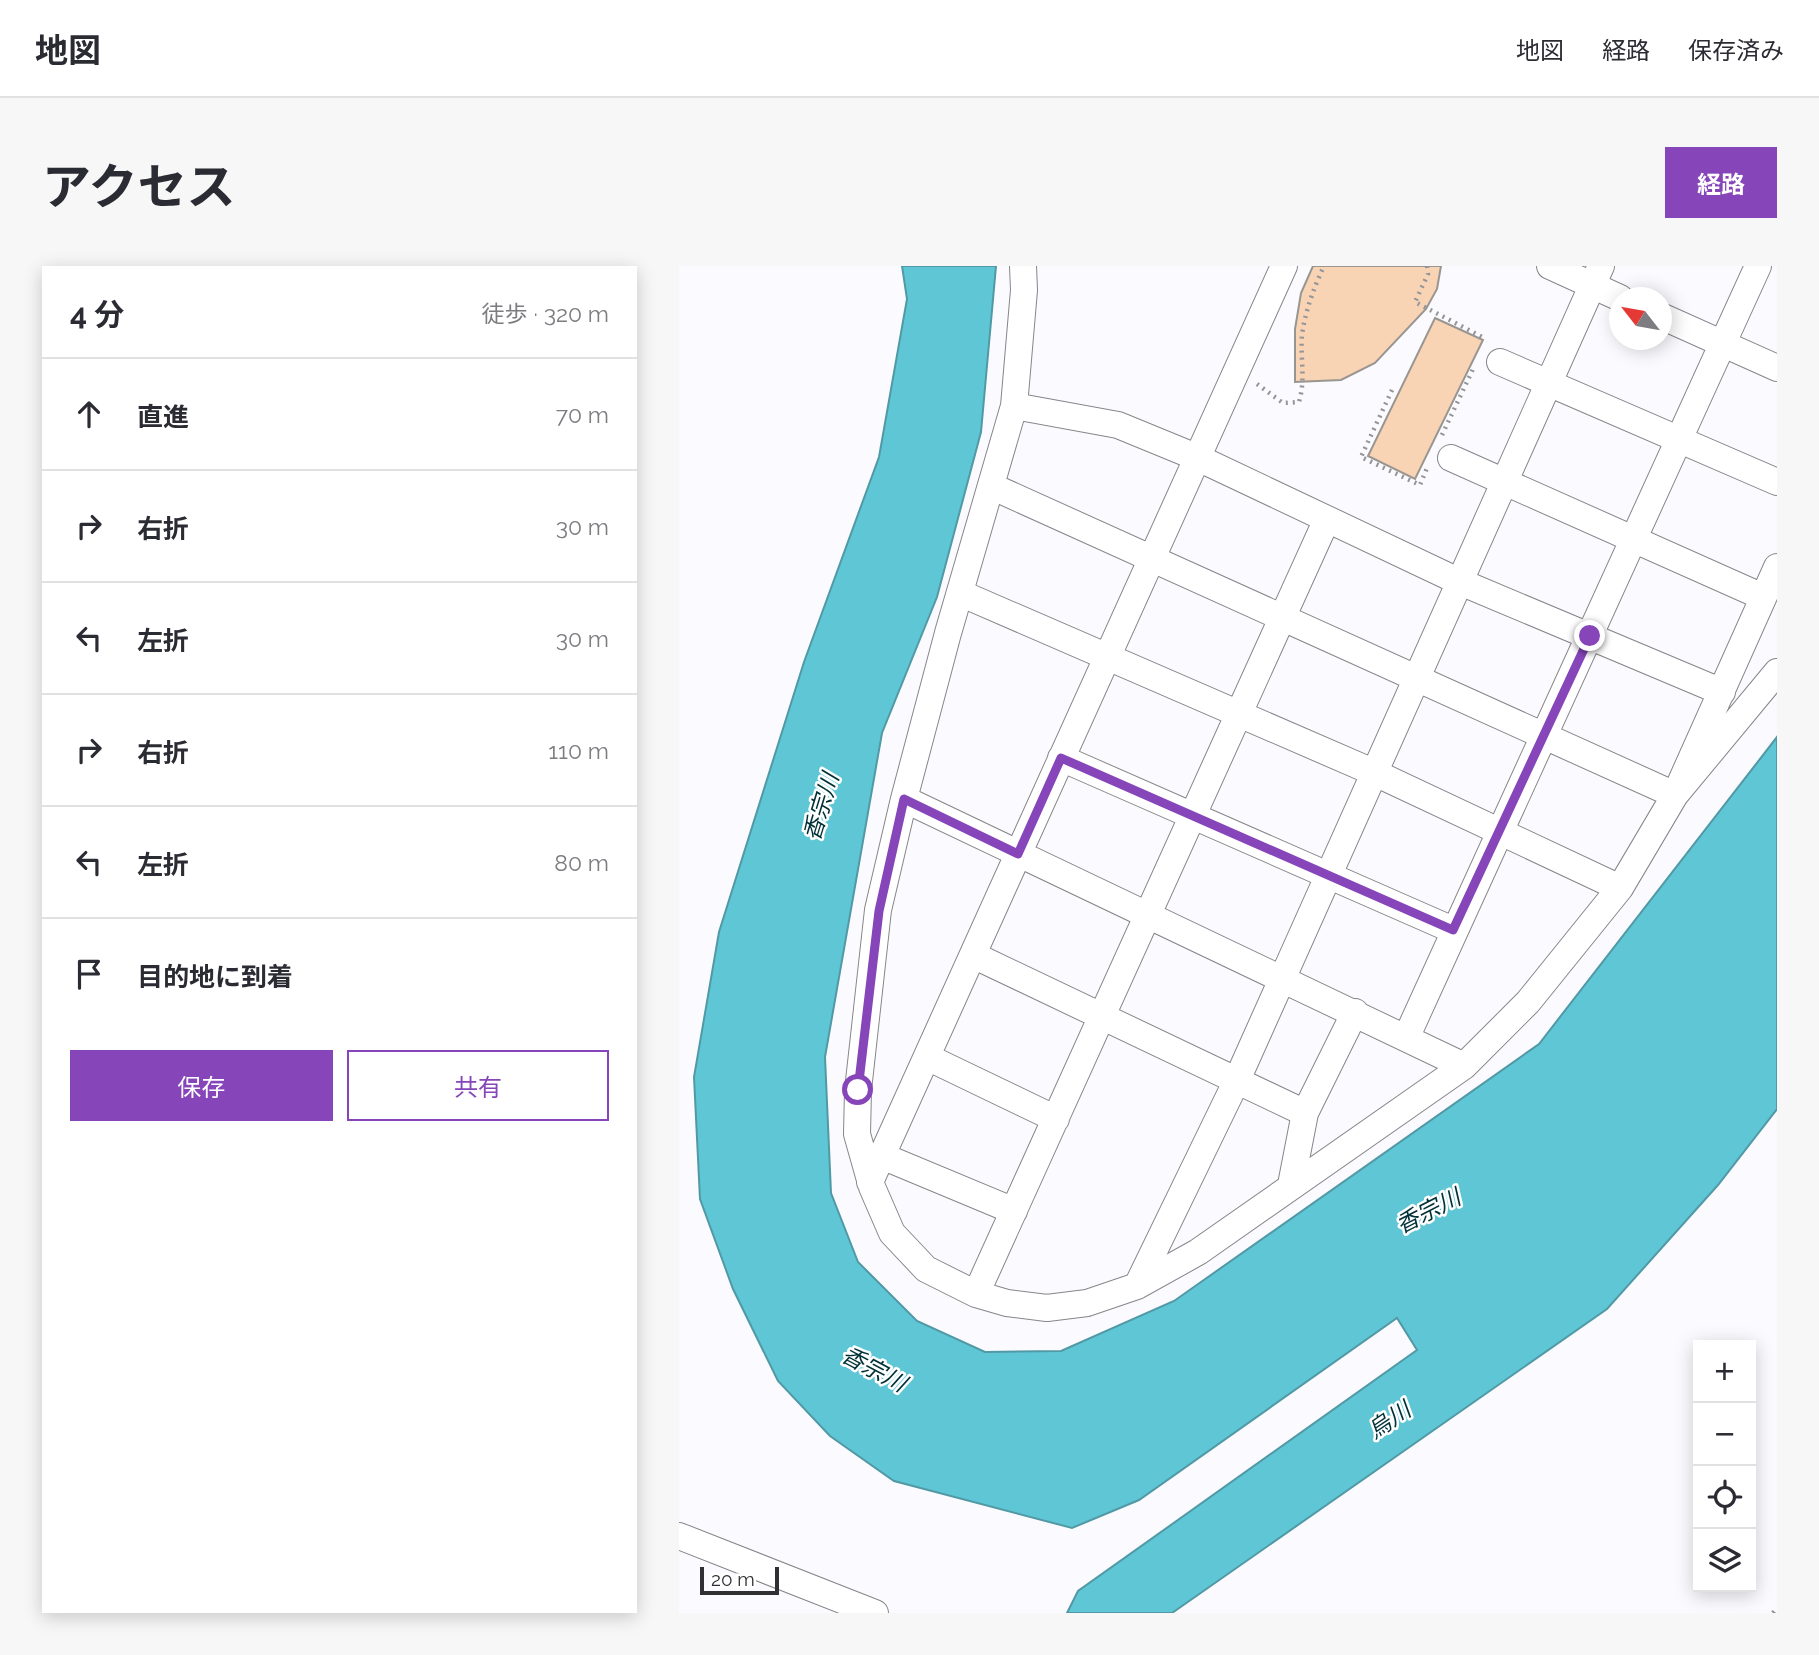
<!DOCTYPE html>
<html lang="ja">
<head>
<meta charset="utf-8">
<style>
	:root { --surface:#fff; --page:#f7f7f7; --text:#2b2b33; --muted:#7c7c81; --line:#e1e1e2; --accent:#8645b9 }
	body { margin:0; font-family:Raleway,"Noto Sans JP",sans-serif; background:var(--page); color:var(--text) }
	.controls { position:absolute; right:21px; bottom:21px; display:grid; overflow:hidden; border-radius:0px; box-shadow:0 4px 18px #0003 }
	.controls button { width:63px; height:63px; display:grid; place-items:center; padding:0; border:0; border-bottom:2px solid var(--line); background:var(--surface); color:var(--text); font:35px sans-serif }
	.compass { position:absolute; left:930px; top:21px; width:63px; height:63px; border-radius:50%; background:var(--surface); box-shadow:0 4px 18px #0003; rotate:301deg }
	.scale { position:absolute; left:21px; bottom:18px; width:79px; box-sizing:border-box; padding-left:7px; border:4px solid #303032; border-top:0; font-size:19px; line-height:24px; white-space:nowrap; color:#303032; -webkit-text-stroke:5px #fff; paint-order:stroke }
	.stop { position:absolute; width:21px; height:21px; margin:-16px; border:5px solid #8645b9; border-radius:50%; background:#fff }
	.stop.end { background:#8645b9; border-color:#fff; box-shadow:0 2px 7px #0008 }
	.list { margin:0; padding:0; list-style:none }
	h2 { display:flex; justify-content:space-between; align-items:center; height:91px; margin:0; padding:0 28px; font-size:30px }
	h2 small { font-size:23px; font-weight:400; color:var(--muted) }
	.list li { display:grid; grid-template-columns:46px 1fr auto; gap:21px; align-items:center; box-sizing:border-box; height:112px; padding:0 28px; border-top:2px solid var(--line) }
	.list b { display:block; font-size:26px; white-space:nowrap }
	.list em { font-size:23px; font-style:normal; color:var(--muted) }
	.actions { display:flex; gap:14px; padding:21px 28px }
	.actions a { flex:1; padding:16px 0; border:2px solid var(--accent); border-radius:0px; text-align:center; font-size:24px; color:var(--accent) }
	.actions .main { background:var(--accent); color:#fff }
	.icon { flex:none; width:38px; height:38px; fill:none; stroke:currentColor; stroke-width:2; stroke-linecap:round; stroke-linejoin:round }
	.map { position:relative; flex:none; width:1098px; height:1347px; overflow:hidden; border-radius:0px }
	header { display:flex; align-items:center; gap:42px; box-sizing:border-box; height:98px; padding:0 35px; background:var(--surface); border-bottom:2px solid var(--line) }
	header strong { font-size:33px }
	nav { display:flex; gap:38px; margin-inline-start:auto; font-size:24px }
	.intro { display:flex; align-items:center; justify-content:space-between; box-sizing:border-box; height:168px; padding:0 42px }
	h1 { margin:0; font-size:49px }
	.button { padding:18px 32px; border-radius:0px; background:var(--accent); color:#fff; font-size:24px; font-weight:700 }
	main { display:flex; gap:42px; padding:0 42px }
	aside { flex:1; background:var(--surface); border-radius:0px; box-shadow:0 4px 18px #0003 }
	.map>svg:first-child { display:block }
	.water { fill:#5fc6d6; stroke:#5199a5; stroke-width:2 }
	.building { fill:#f8d3b4; stroke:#999591; stroke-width:2 }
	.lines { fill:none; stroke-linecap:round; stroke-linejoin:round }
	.street-casing { stroke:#86868b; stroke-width:28 }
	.path { stroke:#959598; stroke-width:4.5; stroke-dasharray:2 5; stroke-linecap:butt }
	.street { stroke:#fff; stroke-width:26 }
	.route { stroke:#8645b9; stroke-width:9 }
	.labels { text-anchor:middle; stroke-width:5; stroke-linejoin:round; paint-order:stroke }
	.water-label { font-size:23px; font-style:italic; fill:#003138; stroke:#fff }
</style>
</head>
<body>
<header>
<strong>地図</strong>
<nav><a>地図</a><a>経路</a><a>保存済み</a></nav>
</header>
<div class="intro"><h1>アクセス</h1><a class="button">経路</a></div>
<main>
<aside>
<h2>4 分<small>徒歩 · 320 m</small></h2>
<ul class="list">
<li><svg class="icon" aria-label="ahead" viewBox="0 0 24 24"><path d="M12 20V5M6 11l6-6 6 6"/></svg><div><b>直進</b></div><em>70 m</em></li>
<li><svg class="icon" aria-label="right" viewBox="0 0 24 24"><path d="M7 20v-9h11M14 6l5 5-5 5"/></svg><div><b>右折</b></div><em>30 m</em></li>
<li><svg class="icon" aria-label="left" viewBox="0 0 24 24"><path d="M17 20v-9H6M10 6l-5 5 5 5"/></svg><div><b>左折</b></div><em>30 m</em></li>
<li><svg class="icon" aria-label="right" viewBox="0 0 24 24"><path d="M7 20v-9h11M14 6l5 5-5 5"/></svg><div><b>右折</b></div><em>110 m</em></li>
<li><svg class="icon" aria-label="left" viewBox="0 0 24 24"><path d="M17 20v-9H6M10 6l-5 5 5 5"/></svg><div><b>左折</b></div><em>80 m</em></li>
<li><svg class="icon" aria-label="arrive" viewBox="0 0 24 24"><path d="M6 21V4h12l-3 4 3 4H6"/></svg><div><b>目的地に到着</b></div></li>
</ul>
<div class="actions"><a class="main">保存</a><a>共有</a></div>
</aside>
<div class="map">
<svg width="1098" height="1347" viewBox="0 0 1098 1347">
	<rect width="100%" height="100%" fill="#fbfbff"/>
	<path class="water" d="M223 0H317L302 166 258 331 203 467 146 791 152 927 179 996 238 1055 306 1086 382 1085 495 1035 860 778 1098 471V843L1039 919 928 1043 493 1347H388L399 1325 738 1084 718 1052 460 1234 393 1262 215 1215 151 1170 99 1115 54 1023 21 933 15 811 40 666 125 396 200 191 228 33Z"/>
	<path class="building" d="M762 0 758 23 747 43 696 97 662 114 616 116V63L622 27 634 0Z
		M756 52 804 74 736 213 689 190Z"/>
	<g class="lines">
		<defs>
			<path id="street" d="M344 0 345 24 335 140 269 367 225 533 199 644 179 824 178 868 193 921 213 967 247 1003 297 1028 328 1037 368 1042 408 1037 458 1020 519 986 785 800 849 736 941 622 996 529 1098 406
				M871 0 941 32
				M982 50 1098 102
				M821 96 1098 216
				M335 140 439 159 517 191 779 315 1043 426
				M772 192 1084 331
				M312 220 996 529 1098 301
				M281 327 694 506 941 622
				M382 492 774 664
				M225 533 785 800
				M294 689 626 847
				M728 770 1079 0
				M248 791 377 853
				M203 890 335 945
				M191 916 605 0
				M612 919 626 847 676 746
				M458 1020 558 814 922 0
				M297 1028 648 253
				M0 1270 196 1347"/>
		</defs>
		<use href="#street" class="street-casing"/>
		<path class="path" d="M748 0 749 8 736 36 807 73
			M578 118 604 137 620 136C627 112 621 93 623 69 626 46 635 21 645 0
			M713 124 682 191 741 219 748 202
			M763 169 795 101
			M1094 1347 1098 1342"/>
		<use href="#street" class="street"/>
	</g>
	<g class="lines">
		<path class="route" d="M179 824 200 645 225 533 339 588 382 492 774 664 911 370"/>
	</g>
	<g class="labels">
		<g class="water-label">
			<text transform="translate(142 541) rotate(-73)" y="8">香宗川</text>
			<text transform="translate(749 945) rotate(-27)" y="8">香宗川</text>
			<text transform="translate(195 1103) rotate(28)" y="8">香宗川</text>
			<text transform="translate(710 1154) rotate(-34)" y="8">烏川</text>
		</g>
	</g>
</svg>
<div class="controls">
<button>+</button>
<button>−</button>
<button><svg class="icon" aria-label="locate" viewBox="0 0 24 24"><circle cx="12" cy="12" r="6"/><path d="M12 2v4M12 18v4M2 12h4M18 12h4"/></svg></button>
<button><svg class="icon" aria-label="layers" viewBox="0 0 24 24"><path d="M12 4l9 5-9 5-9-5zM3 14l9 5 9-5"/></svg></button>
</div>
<svg class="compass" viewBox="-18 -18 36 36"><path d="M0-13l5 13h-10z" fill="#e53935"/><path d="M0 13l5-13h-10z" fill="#7c7c81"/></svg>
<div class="scale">20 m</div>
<div class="stop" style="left:179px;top:824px"></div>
<div class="stop end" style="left:911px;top:370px"></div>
</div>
</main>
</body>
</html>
